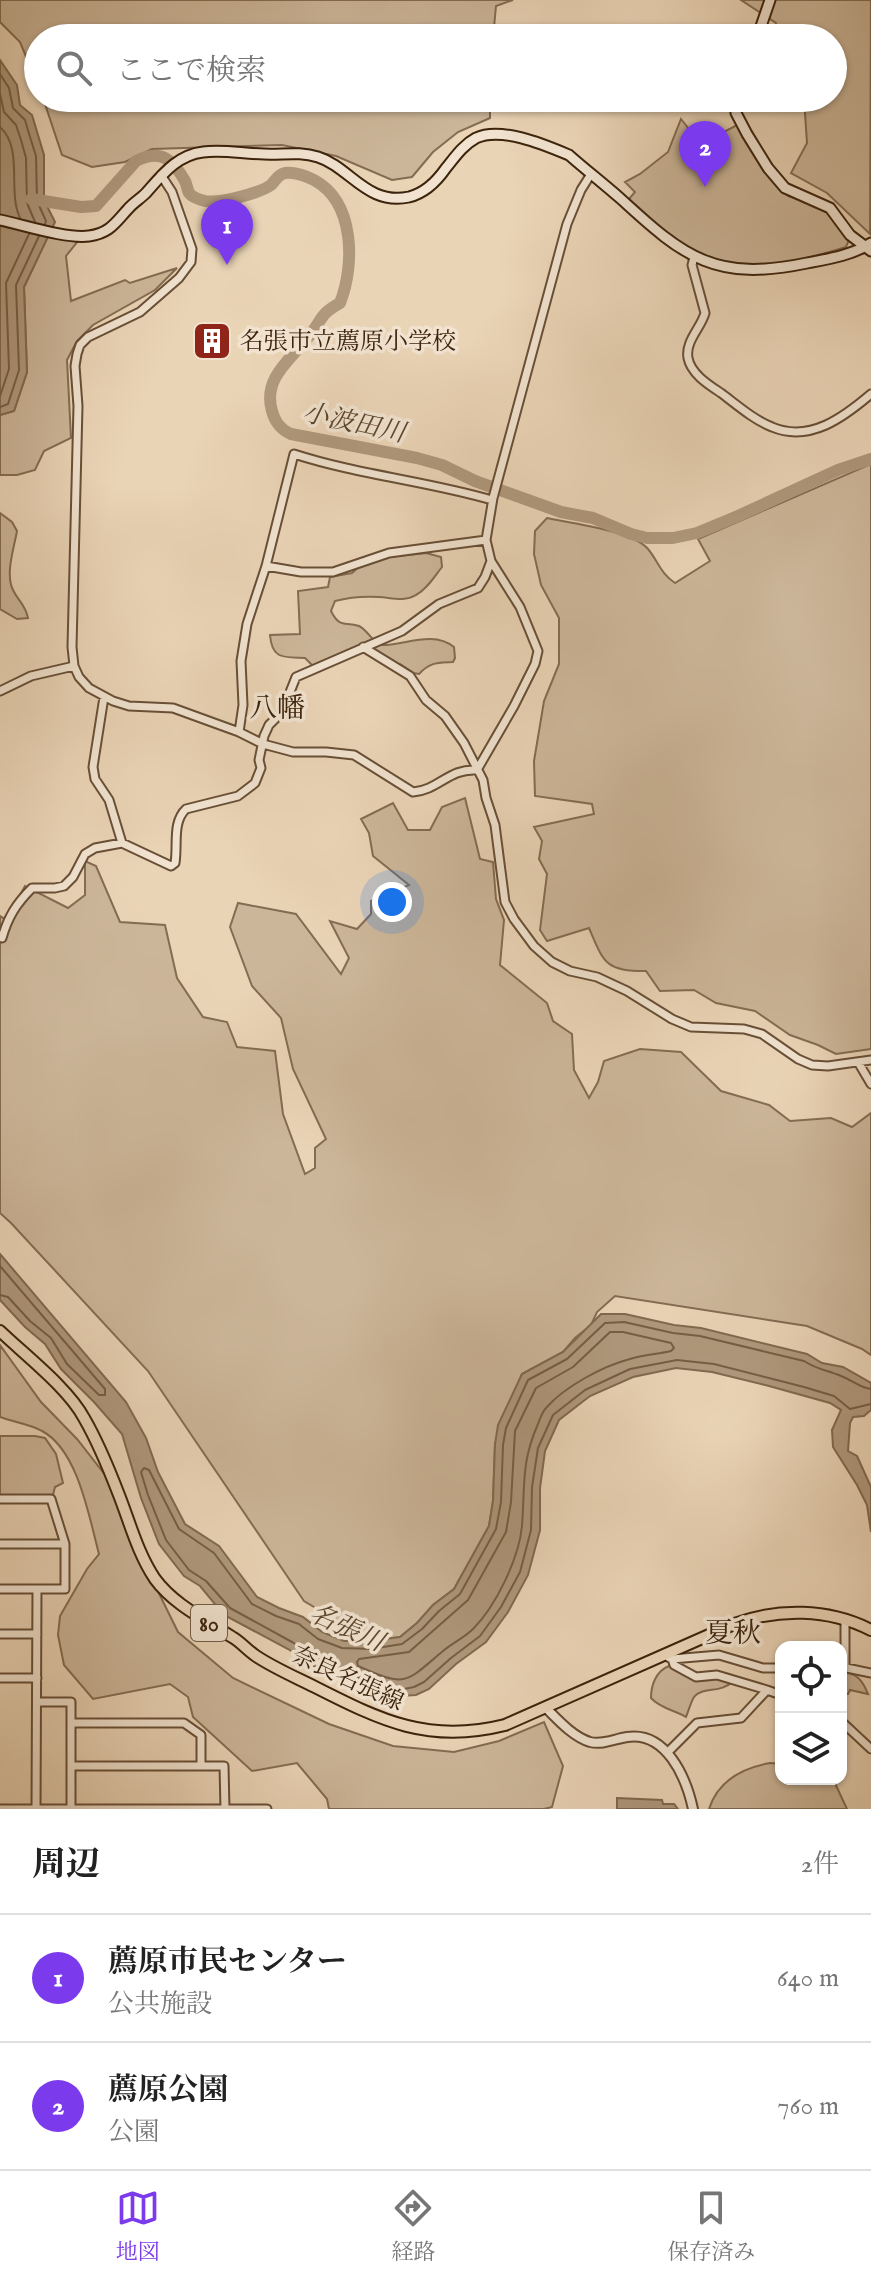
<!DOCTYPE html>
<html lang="ja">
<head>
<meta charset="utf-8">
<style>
	:root { --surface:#fff; --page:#f6f6f6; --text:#222; --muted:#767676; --line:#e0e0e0; --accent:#7c3aed }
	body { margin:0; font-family:"IM FELL English","Noto Serif JP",serif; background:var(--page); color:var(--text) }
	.controls { position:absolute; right:24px; bottom:24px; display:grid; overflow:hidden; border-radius:16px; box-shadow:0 2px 6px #0004 }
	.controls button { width:72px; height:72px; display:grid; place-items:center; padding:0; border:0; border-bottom:2px solid var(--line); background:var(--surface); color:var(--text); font:40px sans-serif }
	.you { position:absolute; left:392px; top:902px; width:28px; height:28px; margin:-20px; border:6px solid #fff; border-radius:50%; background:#1a73e8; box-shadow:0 0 0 12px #1a73e833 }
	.badge { display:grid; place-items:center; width:52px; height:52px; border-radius:50%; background:var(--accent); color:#fff; font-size:26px; font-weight:700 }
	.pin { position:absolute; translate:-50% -66px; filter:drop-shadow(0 2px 4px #0008) }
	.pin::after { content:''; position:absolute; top:42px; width:28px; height:24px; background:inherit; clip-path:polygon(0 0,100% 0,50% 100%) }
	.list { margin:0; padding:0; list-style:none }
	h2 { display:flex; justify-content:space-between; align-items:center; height:104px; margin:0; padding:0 32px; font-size:34px }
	h2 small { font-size:26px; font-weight:400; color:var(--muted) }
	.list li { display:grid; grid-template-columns:52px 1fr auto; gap:24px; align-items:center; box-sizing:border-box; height:128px; padding:0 32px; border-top:2px solid var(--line) }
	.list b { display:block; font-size:30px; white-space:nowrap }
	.list p { margin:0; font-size:26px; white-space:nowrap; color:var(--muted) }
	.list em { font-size:26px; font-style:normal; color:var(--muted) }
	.icon { flex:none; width:44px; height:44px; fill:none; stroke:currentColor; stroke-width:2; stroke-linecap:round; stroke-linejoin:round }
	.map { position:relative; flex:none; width:871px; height:1809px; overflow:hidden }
	.search { position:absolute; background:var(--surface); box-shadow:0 2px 6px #0004; left:24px; right:24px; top:24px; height:88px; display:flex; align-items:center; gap:20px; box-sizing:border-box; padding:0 28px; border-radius:44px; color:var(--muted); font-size:30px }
	.sheet { height:360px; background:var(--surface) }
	nav { display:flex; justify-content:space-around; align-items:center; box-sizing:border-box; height:112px; border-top:2px solid var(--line); background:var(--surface); font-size:22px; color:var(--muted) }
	nav a { display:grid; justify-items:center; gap:4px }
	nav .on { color:var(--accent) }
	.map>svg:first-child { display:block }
	.green { fill:#ccb699; stroke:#846c52; stroke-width:2 }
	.water { fill:#af987c; stroke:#81694f; stroke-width:2 }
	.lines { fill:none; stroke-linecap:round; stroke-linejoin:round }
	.shore { stroke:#765e44; stroke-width:2 }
	.river { stroke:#af987c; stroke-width:12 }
	.minor-casing { stroke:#684f36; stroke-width:11 }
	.tertiary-casing { stroke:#684f36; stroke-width:12 }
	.secondary-casing { stroke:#3c230c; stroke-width:13 }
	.primary-casing { stroke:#3c230c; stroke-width:14 }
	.minor { stroke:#f1e3d0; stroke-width:7 }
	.tertiary { stroke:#f1e3d0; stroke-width:8 }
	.secondary { stroke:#f1e3d0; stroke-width:9 }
	.primary { stroke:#ead4b6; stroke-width:10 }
	.labels { text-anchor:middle; stroke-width:7; stroke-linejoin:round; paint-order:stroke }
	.shield { fill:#f1e3d0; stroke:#725d47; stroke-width:2 }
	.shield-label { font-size:22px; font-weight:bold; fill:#3c230c }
	.poi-label { font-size:24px; fill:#3c230c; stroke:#f1e3d0; text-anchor:start }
	.street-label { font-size:24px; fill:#3c230c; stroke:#f1e3d0 }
	.water-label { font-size:26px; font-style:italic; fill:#5e462e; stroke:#f1e3d0 }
	.quarter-label { font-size:28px; fill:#3c230c; stroke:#f1e3d0 }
</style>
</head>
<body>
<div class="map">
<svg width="871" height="1809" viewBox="0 0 871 1809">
	<rect width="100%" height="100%" fill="#ead4b6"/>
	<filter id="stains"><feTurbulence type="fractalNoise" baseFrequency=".0025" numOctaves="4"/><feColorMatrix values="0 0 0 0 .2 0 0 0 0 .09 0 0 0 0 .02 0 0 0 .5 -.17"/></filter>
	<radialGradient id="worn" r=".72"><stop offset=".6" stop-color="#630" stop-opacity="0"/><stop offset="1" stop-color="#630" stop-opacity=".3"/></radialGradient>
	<path class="green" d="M0 0H513L496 6 493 38H38V85L20 42 0 22Z
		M741 0H871L870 234 827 193 791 173 807 143 804 98H833V38H771L776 23Z
		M43 98H490V118L458 132 433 152 412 177 392 180 336 156 282 145 152 149 125 162 92 167 62 155Z
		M681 119 701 144 737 125 766 169 788 196 814 204 827 211 849 240 846 247C799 262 735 278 690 250 668 237 649 216 629 199L635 192 625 182 640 174 668 152Z
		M48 236 78 241 66 256 71 301 125 280 130 283 177 268 155 290 93 325 77 341 67 360 71 438 44 451 35 470 17 475H0V415L14 411 27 372 24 287Z
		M871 464V1049L836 1054 818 1045 790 1035 755 1011 716 1003 694 990 660 991 646 971C605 971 604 963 589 928L547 941 540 930 547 874 539 859 542 841 534 827 594 814 592 804 535 796 534 761 544 701 559 664V618L541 585 534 554 535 531 547 518C571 523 633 531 648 549 658 561 661 574 675 583L710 561 698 539Z
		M0 513 12 522 17 531C14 548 5 574 13 590 18 601 25 604 28 618L17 619 0 609Z
		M426 553 441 557 442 567C434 577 427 589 416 595 404 602 393 598 379 597 364 596 350 597 335 601L331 611C340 629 345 621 359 626 366 629 372 640 379 645 401 647 432 629 454 647L455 658 453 662C437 663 430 662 419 674L413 673 400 664H383L369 648 313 666 305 658C284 657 272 660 270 635L300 634 298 591 328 587 330 577 352 573 363 563 379 558Z
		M465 798 480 859 493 862 496 899 504 920 500 965 547 1003 553 1021 572 1034 574 1070 589 1098 598 1082 604 1061 640 1049 681 1052 721 1091 769 1105 790 1121 831 1118 852 1127 871 1113V1355L862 1349 807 1326 615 1296 597 1312 591 1325 575 1338 563 1352 522 1374 495 1444 493 1501 489 1526 454 1589 433 1605 417 1623 400 1637 371 1641 304 1601 148 1371 11 1223 0 1213V916L6 920 25 886 68 908 85 895V861L96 866 120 922 165 925 177 978 203 1017 227 1022 237 1047 275 1051 283 1114 305 1174 315 1168V1148L326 1139 293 1069 281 1018 252 986 230 927 238 903 296 914 341 974 349 958 330 921 357 929 371 914V901L409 885 373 856 369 833 361 819 393 803 408 830H430L442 807Z
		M0 1345 41 1402 77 1439 109 1480 143 1561 178 1632 233 1678 329 1724 393 1746 454 1752 499 1741 544 1722 563 1766 552 1807 544 1809H329L327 1799 297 1763 252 1771 193 1717 188 1697 170 1684 93 1699 64 1665 58 1635 60 1616 87 1569 99 1554C89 1517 78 1450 42 1431 30 1424 13 1422 0 1417Z
		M0 1436H35L45 1438 56 1454 63 1483 55 1487 53 1495H0Z
		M669 1666 695 1679 717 1677 733 1681C721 1694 703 1686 694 1697 691 1702 688 1712 686 1717 675 1710 661 1709 651 1698 651 1685 656 1671 669 1666Z
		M841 1671C857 1674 862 1679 868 1694L850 1690 848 1694H841Z
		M770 1763 781 1764V1779H833L847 1809H709C718 1781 742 1768 770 1763Z"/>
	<path class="water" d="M0 60 17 85 20 105 32 115 44 155V200L55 222 24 287 27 372 14 411 0 415Z
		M0 1254 126 1402 146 1438 158 1472 185 1524 219 1546 257 1597 279 1608 303 1617 322 1632 344 1641H371L400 1637 417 1623 433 1605 454 1589 489 1526 493 1501 495 1444 498 1425 522 1374 563 1352 601 1314H625L674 1325 701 1328 807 1354 822 1363 843 1367 871 1383V1410L864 1416 853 1417 850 1423 848 1451 857 1456 871 1487V1532L867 1505 857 1485 833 1447 832 1430 841 1410 830 1403 769 1386 712 1372 676 1368 633 1377 590 1396 559 1420 545 1451 540 1488V1530L528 1575 508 1612 486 1642 456 1664 429 1689 416 1695 384 1697 314 1666 288 1649 224 1615 200 1586 184 1576 159 1544 141 1498 122 1434 94 1402 61 1369 45 1344 25 1327 0 1300Z
		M617 1798 662 1800 663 1804H674L678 1809H617Z"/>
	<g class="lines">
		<path class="shore" d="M0 74 9 88 13 108 25 120 30 137 36 156 37 201 46 221 45 224
			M0 94 4 112 16 125 21 140 26 158 27 203 35 222
			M0 127C24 149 7 191 20 218
			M0 396 9 369 6 283 29 234
			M0 407 8 404 19 370 16 285 39 236
			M0 1266 105 1389V1395H99L67 1364 51 1338 30 1321 8 1297 0 1295
			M610 1332H623L671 1343 674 1348 671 1351C658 1354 643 1355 630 1359 603 1366 564 1387 546 1408 542 1412 540 1419 538 1424 521 1462 525 1486 522 1526 519 1558 496 1606 473 1629 464 1638 452 1643 443 1651 405 1683 407 1688 358 1666L357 1662 359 1659 409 1652 468 1600 506 1532 511 1502 515 1431 536 1388 573 1367Z
			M871 1389C860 1388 852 1380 841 1376 827 1370 818 1370 804 1361L700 1336 673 1333 624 1322 605 1323 567 1359 528 1380 506 1428 503 1445 501 1502 496 1529 460 1594 439 1611 422 1629 402 1644 371 1649 342 1648 318 1639 299 1624 276 1616 252 1604 214 1553 179 1529 149 1470 144 1468 141 1472 148 1495 166 1540 189 1570 206 1581 230 1608 292 1642 318 1659 385 1689 399 1690 414 1687 424 1682 451 1658 480 1636 501 1607 520 1572 531 1530 532 1487 538 1448 553 1415 585 1390 630 1369 677 1360 714 1364 804 1387 834 1396 850 1409 871 1404"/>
		<path class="river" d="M31 199 81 207 96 206 136 161C161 148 173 160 185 181 187 185 187 189 189 193 192 197 201 200 205 201 219 204 260 193 271 185 276 180 277 175 285 173 294 172 306 176 314 180 355 202 355 265 340 303 319 315 324 317 310 335 293 358 262 377 272 411 275 422 280 429 291 434L417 458 442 465 475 481 561 512 593 518 631 534 647 538H673L697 533 738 516 838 470 871 459"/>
		<defs>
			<path id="minor" d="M161 175 172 192 192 249 191 262 179 278 140 312 88 337 80 345 77 354 75 366 78 406 72 647 74 666 79 677 89 688 113 701 129 706 173 708 239 732 263 744 293 752H326L354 755 413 792C439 790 449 768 477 770
				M694 257 692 265 705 313C701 328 685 341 688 358 691 374 709 385 721 393 737 405 754 420 772 427 810 443 844 417 871 394
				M266 566 301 572H333L389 553 486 540
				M363 647 410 676 426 700 445 716 464 743 483 780 486 798 495 825 505 902 514 919 534 946 552 962 570 971 597 977 627 991 672 1019 691 1027 744 1029 762 1034 798 1059 812 1065 828 1066 871 1060
				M0 691 31 676 74 666
				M104 697 93 767 95 779 109 800 122 843
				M239 732 243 705 241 661 247 624 266 566 294 454C359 475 427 481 492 500
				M477 770 514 706 535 664 538 651 520 607 491 561 486 540 493 498 567 224 581 190 591 174
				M2 938C8 917 16 904 32 888H55L64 886 73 877 85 854 95 848 122 843 171 866 175 863C178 845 172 822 186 809L238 796 255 783 261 768 259 760 264 736 269 725 282 712 296 677 402 631 439 604 478 588 485 577 491 561
				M858 1062 871 1084
				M0 1499H51L65 1544V1589H0
				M0 1544H65
				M845 1620V1667
				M0 1634H37
				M667 1653 668 1657 672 1659 719 1655 763 1668H781
				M672 1659 674 1665 696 1677 717 1675 767 1690
				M842 1667 871 1673
				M0 1678H37
				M37 1702H71V1809
				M841 1721 871 1749
				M71 1723H184L201 1735V1766H224L225 1809
				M668 1752 697 1723 741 1718 767 1690 781 1695
				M71 1766H201
				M0 1809H267
				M36 1809 37 1589"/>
			<path id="tertiary" d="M545 1707C557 1719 573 1737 590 1742 603 1745 614 1739 627 1737 666 1731 686 1777 693 1809"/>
			<path id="secondary" d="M757 38 770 0
				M735 98 736 113 747 134 768 168 785 188 830 208 850 235 871 251
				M0 220C24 225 66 239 89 236 110 233 115 223 128 209 133 203 140 199 146 193 162 175 177 155 203 152 223 149 244 154 264 154 282 155 299 151 318 157 350 167 367 206 409 197 425 193 437 181 446 168 455 157 463 145 476 138 501 126 545 145 569 155 586 170 604 184 621 199 685 258 716 282 807 263 828 259 853 255 871 243"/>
			<path id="primary" d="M0 1331C25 1355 68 1388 84 1418 98 1442 109 1469 119 1495 130 1523 138 1554 155 1579 174 1605 206 1620 232 1637 241 1642 247 1650 256 1656 274 1668 295 1677 315 1687 382 1721 429 1744 505 1725L734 1624C778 1608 828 1608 871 1630"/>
		</defs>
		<use href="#minor" class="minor-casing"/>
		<use href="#tertiary" class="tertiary-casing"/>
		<use href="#secondary" class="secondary-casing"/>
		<use href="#primary" class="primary-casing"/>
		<use href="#minor" class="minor"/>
		<use href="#tertiary" class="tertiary"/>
		<use href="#secondary" class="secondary"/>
		<use href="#primary" class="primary"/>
	</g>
	<defs>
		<symbol id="building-square" viewBox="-11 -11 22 22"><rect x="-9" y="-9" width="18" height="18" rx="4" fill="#8f2418" stroke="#f1e3d0"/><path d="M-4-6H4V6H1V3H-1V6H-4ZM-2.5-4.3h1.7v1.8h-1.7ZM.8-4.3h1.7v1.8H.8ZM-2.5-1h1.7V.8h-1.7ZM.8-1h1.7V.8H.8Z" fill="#fff"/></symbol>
	</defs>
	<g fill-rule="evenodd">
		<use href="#building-square" x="190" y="319" width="44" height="44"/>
	</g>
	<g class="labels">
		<rect class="shield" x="191" y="1605" width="36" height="36" rx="6"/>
		<g class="shield-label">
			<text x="209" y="1631">80</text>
		</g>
		<g class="poi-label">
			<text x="240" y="349">名張市立薦原小学校</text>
		</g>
		<g class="street-label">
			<text transform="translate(348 1678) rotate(25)" y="8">奈良名張線</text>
		</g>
		<g class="water-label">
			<text transform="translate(354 422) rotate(12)" y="9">小波田川</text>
			<text transform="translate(347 1627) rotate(24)" y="9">名張川</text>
		</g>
		<g class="quarter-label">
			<text x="277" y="717">八幡</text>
			<text x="733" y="1642">夏秋</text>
		</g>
	</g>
	<rect width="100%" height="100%" filter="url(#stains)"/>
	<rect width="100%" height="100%" fill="url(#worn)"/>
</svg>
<div class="controls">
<button><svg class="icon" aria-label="locate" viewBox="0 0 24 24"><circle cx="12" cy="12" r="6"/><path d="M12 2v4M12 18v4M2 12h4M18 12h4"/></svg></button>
<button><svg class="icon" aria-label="layers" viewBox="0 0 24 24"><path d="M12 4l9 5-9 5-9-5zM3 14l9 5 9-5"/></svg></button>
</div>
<div class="you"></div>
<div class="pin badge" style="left:227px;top:265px">1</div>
<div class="pin badge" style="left:705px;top:187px">2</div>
<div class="search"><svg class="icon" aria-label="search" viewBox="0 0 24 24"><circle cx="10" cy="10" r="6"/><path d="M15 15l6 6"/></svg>ここで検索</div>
</div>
<section class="sheet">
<h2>周辺<small>2件</small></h2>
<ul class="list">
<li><span class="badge">1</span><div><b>薦原市民センター</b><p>公共施設</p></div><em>640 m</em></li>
<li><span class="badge">2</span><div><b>薦原公園</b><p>公園</p></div><em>760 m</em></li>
</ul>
</section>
<nav>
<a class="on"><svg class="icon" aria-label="map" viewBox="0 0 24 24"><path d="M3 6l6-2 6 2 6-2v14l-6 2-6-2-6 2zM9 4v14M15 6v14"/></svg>地図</a>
<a><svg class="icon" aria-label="directions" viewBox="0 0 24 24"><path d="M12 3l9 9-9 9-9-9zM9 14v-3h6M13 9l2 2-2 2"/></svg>経路</a>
<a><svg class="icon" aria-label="saved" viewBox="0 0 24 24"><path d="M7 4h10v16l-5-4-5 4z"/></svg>保存済み</a>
</nav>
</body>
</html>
